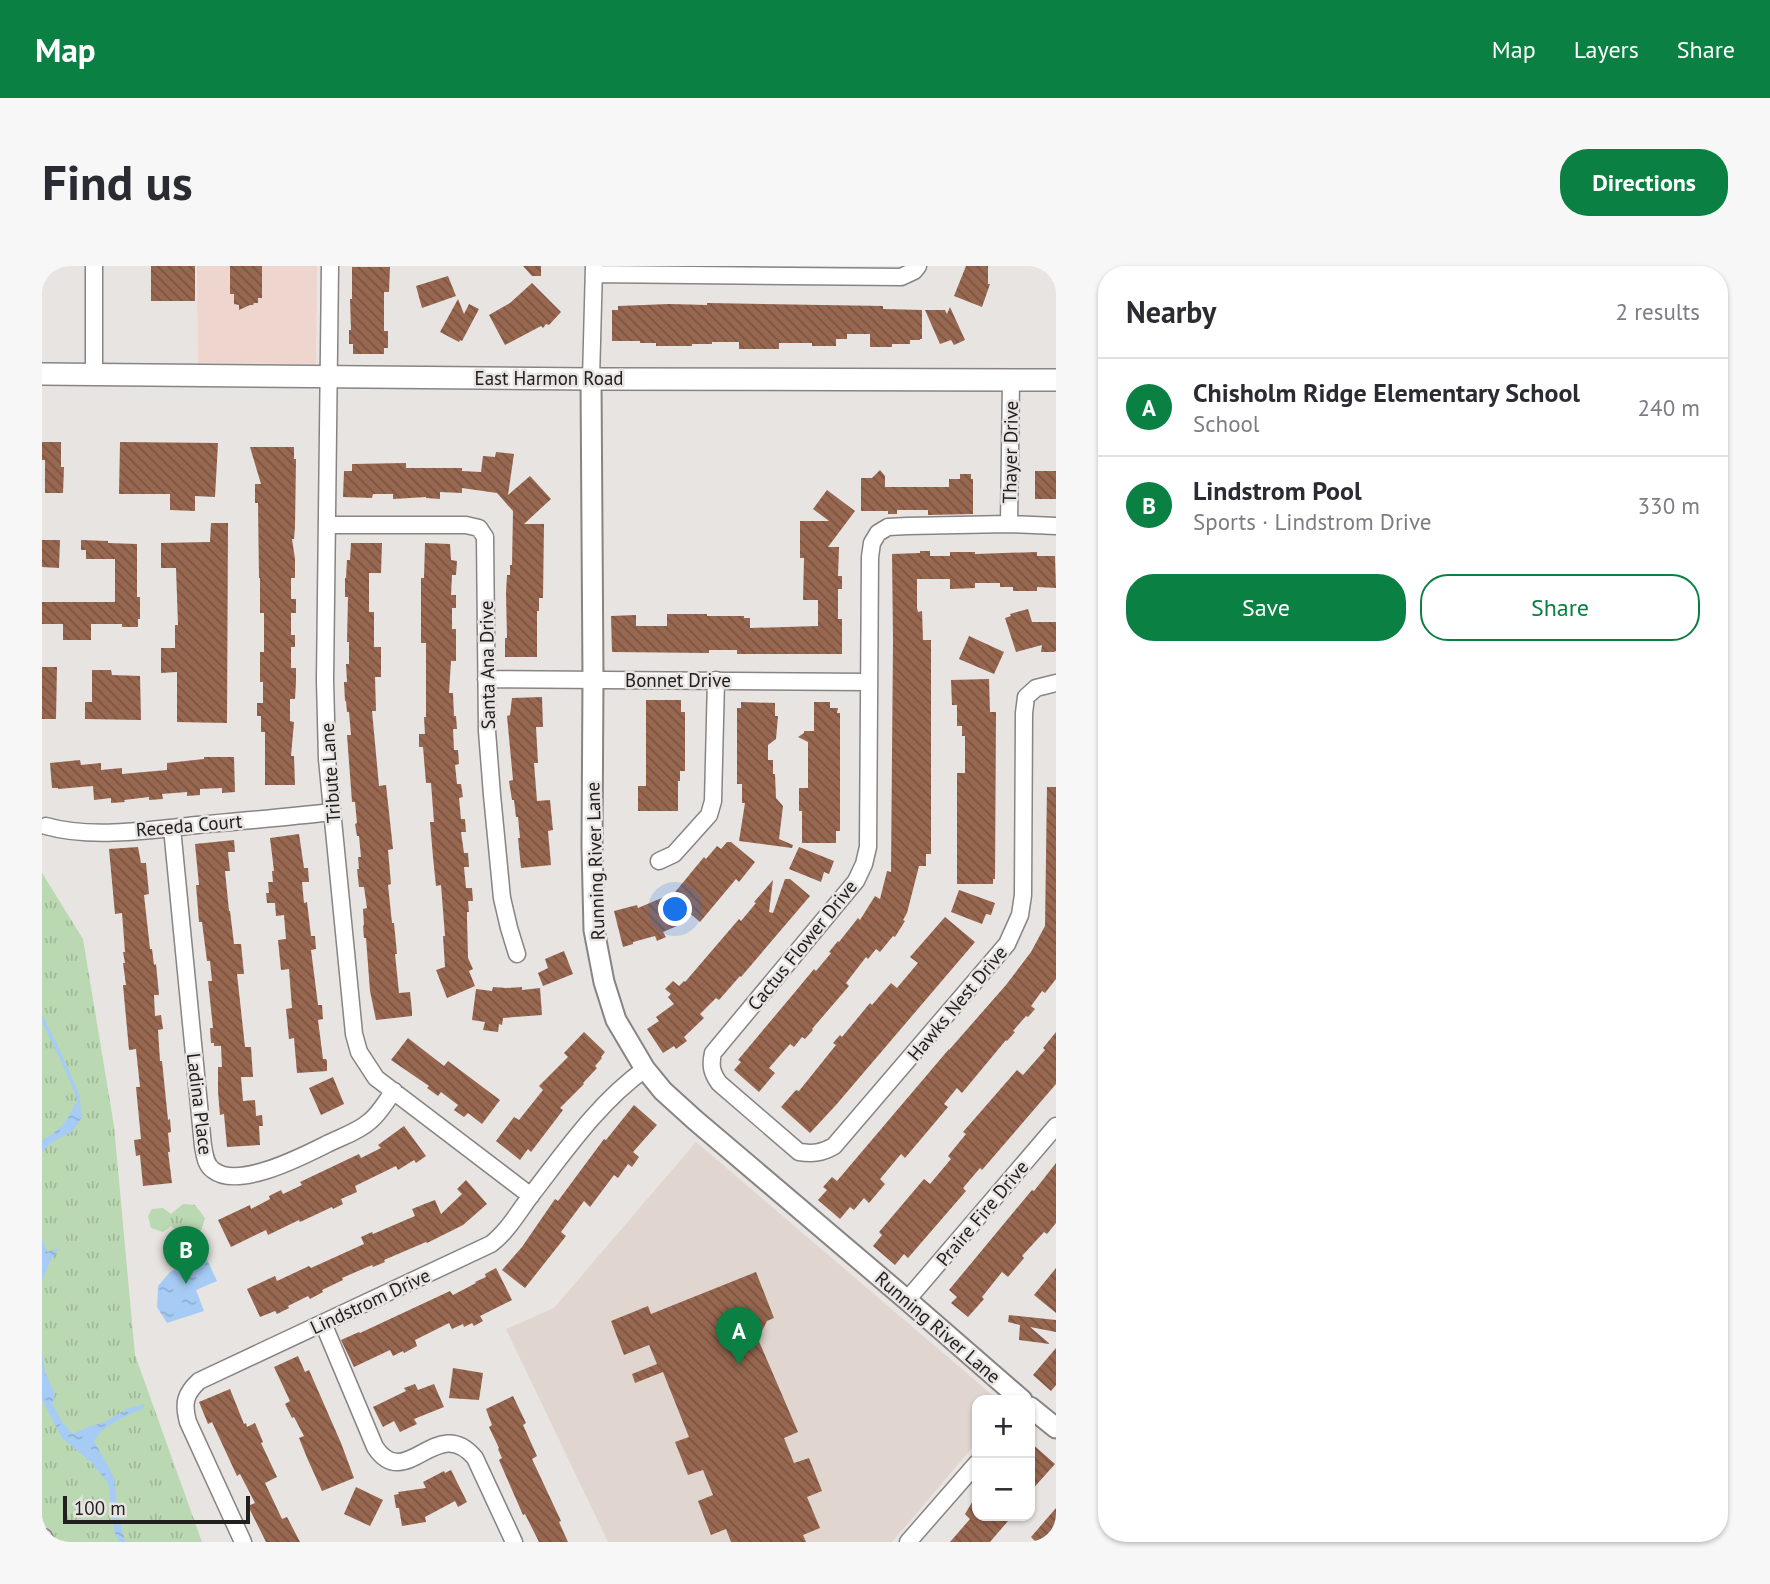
<!DOCTYPE html>
<html lang="en">
<head>
<meta charset="utf-8">
<style>
	:root { --surface:#fff; --page:#f7f7f7; --text:#2b2b33; --muted:#7c7c81; --line:#e1e1e2; --accent:#0b8043 }
	body { margin:0; font-family:"PT Sans",sans-serif; background:var(--page); color:var(--text) }
	.controls { position:absolute; right:21px; bottom:21px; display:grid; overflow:hidden; border-radius:14px; box-shadow:0 2px 5px #0004 }
	.controls button { width:63px; height:63px; display:grid; place-items:center; padding:0; border:0; border-bottom:2px solid var(--line); background:var(--surface); color:var(--text); font:35px sans-serif }
	.scale { position:absolute; left:21px; bottom:18px; width:187px; box-sizing:border-box; padding-left:7px; border:4px solid #21201f; border-top:0; font-size:19px; line-height:24px; white-space:nowrap; color:#21201f; -webkit-text-stroke:5px #e8e4e2; paint-order:stroke }
	.you { position:absolute; left:634px; top:644px; width:24px; height:24px; margin:-18px; border:5px solid #fff; border-radius:50%; background:#1a73e8; box-shadow:0 0 0 10px #1a73e833 }
	.badge { display:grid; place-items:center; width:46px; height:46px; border-radius:50%; background:var(--accent); color:#fff; font-size:23px; font-weight:700 }
	.pin { position:absolute; translate:-50% -58px; filter:drop-shadow(0 2px 4px #0008) }
	.pin::after { content:''; position:absolute; top:37px; width:24px; height:21px; background:inherit; clip-path:polygon(0 0,100% 0,50% 100%) }
	.list { margin:0; padding:0; list-style:none }
	h2 { display:flex; justify-content:space-between; align-items:center; height:91px; margin:0; padding:0 28px; font-size:30px }
	h2 small { font-size:23px; font-weight:400; color:var(--muted) }
	.list li { display:grid; grid-template-columns:46px 1fr auto; gap:21px; align-items:center; box-sizing:border-box; height:98px; padding:0 28px; border-top:2px solid var(--line) }
	.list b { display:block; font-size:26px; white-space:nowrap }
	.list p { margin:0; font-size:23px; white-space:nowrap; color:var(--muted) }
	.list em { font-size:23px; font-style:normal; color:var(--muted) }
	.actions { display:flex; gap:14px; padding:21px 28px }
	.actions a { flex:1; padding:16px 0; border:2px solid var(--accent); border-radius:28px; text-align:center; font-size:24px; color:var(--accent) }
	.actions .main { background:var(--accent); color:#fff }
	.map { position:relative; flex:none; width:1014px; height:1276px; overflow:hidden; border-radius:28px }
	header { display:flex; align-items:center; gap:42px; box-sizing:border-box; height:98px; padding:0 35px; background:var(--accent); color:#fff }
	header strong { font-size:33px }
	nav { display:flex; gap:38px; margin-inline-start:auto; font-size:24px }
	.intro { display:flex; align-items:center; justify-content:space-between; box-sizing:border-box; height:168px; padding:0 42px }
	h1 { margin:0; font-size:49px }
	.button { padding:18px 32px; border-radius:28px; background:var(--accent); color:#fff; font-size:24px; font-weight:700 }
	main { display:flex; gap:42px; padding:0 42px }
	aside { flex:1; background:var(--surface); border-radius:28px; box-shadow:0 2px 5px #0004 }
	.map>svg:first-child { display:block }
	.commercial { fill:#eed5ce }
	.built { fill:#e1d5cf }
	.park { fill:url(#park-tufts) }
	.water { fill:url(#water-ripples) }
	.lines { fill:none; stroke-linecap:round; stroke-linejoin:round }
	.stream { stroke:#a6ccf5; stroke-width:3.5 }
	.building { fill:url(#building-back-hatch) }
	.minor-casing { stroke:#888483; stroke-width:19 }
	.tertiary-casing { stroke:#888483; stroke-width:23 }
	.secondary-casing { stroke:#888483; stroke-width:24 }
	.minor { stroke:#fff; stroke-width:16 }
	.tertiary { stroke:#fff; stroke-width:19 }
	.secondary { stroke:#fff; stroke-width:21 }
	.labels { text-anchor:middle; stroke-width:5; stroke-linejoin:round; paint-order:stroke }
	.street-label { font-size:19px; fill:#21201f; stroke:#e8e4e2 }
</style>
</head>
<body>
<header>
<strong>Map</strong>
<nav><a>Map</a><a>Layers</a><a>Share</a></nav>
</header>
<div class="intro"><h1>Find us</h1><a class="button">Directions</a></div>
<main>
<div class="map">
<svg width="1014" height="1276" viewBox="0 0 1014 1276">
	<defs>
		<pattern id="park-tufts" width="24" height="20" patternUnits="userSpaceOnUse" patternTransform="scale(1.75)"><rect width="24" height="20" fill="#bad8b2"/><path d="M3 7l-1-3M5 7V3M7 7l1-3M15 17l-1-3M17 17v-4M19 17l1-3" fill="none" stroke="#a0b999"/></pattern>
		<pattern id="water-ripples" width="26" height="14" patternUnits="userSpaceOnUse" patternTransform="scale(1.75)"><rect width="26" height="14" fill="#a6ccf5"/><path d="M2 4q2-2 4 0t4 0M15 11q2-2 4 0t4 0" fill="none" stroke="#8fafd2"/></pattern>
		<pattern id="building-back-hatch" width="6" height="6" patternUnits="userSpaceOnUse" patternTransform="scale(1.75)"><rect width="6" height="6" fill="#976750"/><path d="M-1 5l2 2M0 0l6 6M5-1l2 2" fill="none" stroke="#7b5442"/></pattern>
	</defs>
	<rect width="100%" height="100%" fill="#e8e4e2"/>
	<path class="commercial" d="M155 0H275L274 98 156 97Z"/>
	<path class="built" d="M654 876 956 1134H935V1176L850 1276H566L464 1063 512 1042Z"/>
	<path class="park" d="M0 607 41 673 72 860 93 1089 160 1276H11L0 1252Z
		M141 938 153 939 163 952 159 965 148 969H139L129 960 121 966 109 962 106 950 110 943 121 942 129 948Z"/>
	<path class="water" d="M33 837 41 849 31 865 12 875 0 885V874C17 866 26 854 33 837Z
		M0 972 5 986 17 982 9 993 0 1015Z
		M160 983 175 1015 154 1024 162 1045 125 1057 115 1041 116 1020 128 1006 141 999 140 992Z
		M0 1086 3 1106 13 1129 10 1137 20 1156 31 1168 45 1161 63 1156 84 1143 102 1138V1142C85 1150 62 1158 52 1175L72 1211 76 1247 83 1276H77L72 1265 66 1217 49 1196 20 1172 0 1134Z"/>
	<g class="lines">
		<path class="stream" d="M0 752 20 793 36 830 37 843 35 847"/>
	</g>
	<path class="building" d="M109 0H153V35H109Z
		M188 0H220V32H216V37H212L211 39H208L197 44V39L192 38V28H188Z
		M481 0H499V10H490Z
		M924 0H946V18H948L940 41 912 30Z
		M310 1H348L347 26H342V65H346V82H342V88H311V78H307V64H309L308 33H310Z
		M406 10 414 30 380 42 374 20Z
		M490 17 519 46 507 59 504 58 501 62 499 60 463 79 447 49 468 37Z
		M416 33 422 48 427 38 437 43 420 75 418 74 417 76 398 66Z
		M665 37 841 40V43L880 44V73H878V74H868V78H850V81H828V68H805V73H794V80H770V77H737V83H697V76H670V78H650V80H614V77H598V75H570V44H576V40L627 38 665 39Z
		M908 41 923 74 912 79 909 74 898 78 883 44H903L905 48Z
		M0 176H19V201H22L21 227H3V194H0Z
		M78 176 176 177 173 231 153 230V245L128 244V228H77Z
		M208 181H252V193H254L253 261 252 273H250L253 293V312H249V333H254V347H249V369H253V381H249V402H254V416L253 433H248V455L252 456 249 490H252L253 519H223V466H219V450H215V437H221V416H218V386H222V347H218V312H217L216 237H213V218H219Z
		M454 186 472 188 466 229 488 210 509 233 482 258H502L501 332H497V345H495V391H463V372H465L464 327 465 309H468V299H470L471 245 455 227 420 222V227L398 226V233L384 232V231L351 233V228H331L330 232 301 231 302 205H310V198L364 197V202H420V205L439 206 441 190 453 191Z
		M838 204 843 210V221H907V213H918V208H929V213H931V248L886 249V244H855V248H846V245H819V212H830Z
		M993 205H1014V233H993Z
		M785 224 813 245 786 281H797L796 310H800V323H796V353H800V388H695V384H667V387L570 386 569 350 594 349V360H625V348H665V350H702V352H708V362L776 360V334H761L762 292H758V255H787L771 243Z
		M169 257H186L185 457 135 456V406L119 407V382H133V359H136L134 302H119V277L168 276Z
		M0 274H18L17 302 0 301Z
		M39 274 66 275V277L95 278V331H98V353H96V361H80V358H49V374H21V358H0V336H73V293H44V284H39Z
		M309 277H340L339 307H327V346H332V381H339V411H333L334 445H330L337 520 344 519 351 583 346 584 349 618 346 619 350 657H352L355 688H353L357 727 368 726 370 745V750L334 754 328 725 324 672H322L321 660 322 659 321 643 325 642 322 621H317L315 603H317L316 591H319L317 570H315L313 558 315 557 313 536H310L305 469H309L307 446H305L304 435H303L302 416H305L304 398H307V376H305L306 331H303V312H304L305 294H308Z
		M383 277 408 278 409 294 415 295 414 309H410L409 329H414V342H410V363H414V395H409L407 427H411L412 450H414L415 463H411L412 484H416L417 498 413 499 415 518H419L421 531 417 532 419 553H423L424 566H419L422 587H426L427 601H422L424 622H430L431 635H426L427 646H425V653L426 692 431 703 427 705 433 720 405 732 394 704 403 701 401 670H403L399 619 394 620 391 591 388 556H392L389 517H384L381 481H377V468H383L382 451H384V377H379V312H382Z
		M878 285H888V290H908V286H933V288L995 286V290H1013L1014 322 995 321V325H971V321H958V317H933V322L908 323V313H875V342L876 346 880 345 881 374H889V588H884V600H877L865 647 861 654 863 655 853 671 851 670 838 686 834 683 826 693 824 691 804 717 807 720 770 763 771 764 763 773 760 771 752 781 748 778 727 802 733 807 717 826 692 804 699 796 696 794 753 726 772 703 774 705 789 687 787 686 796 675 797 676 816 652 818 654 833 630 838 633 845 605 849 606 851 374 850 288 878 287Z
		M986 343 990 356H1014V385L1012 386H999L1000 379 974 386 963 352 969 350 968 348Z
		M927 370 962 386 952 408 917 393Z
		M0 401H15L14 453H0Z
		M50 404H69L70 409 98 410 99 454 43 453V436H50Z
		M947 413 948 446H954L953 613H951V618H915V507H923V470H920V460H915V439H910L909 414Z
		M500 431 501 461H494L496 497H492L495 535 508 534 511 564 506 565 509 599 479 602 476 572H478L476 551H474L472 534H470L467 515 471 514 465 450 468 449 470 432Z
		M604 434H639V446H643V505H638V515H636V545H596V520H604Z
		M699 436 733 437V450H736L734 473 726 479V494H731V508H733L734 532 741 540 737 573 751 579 750 582 697 575 703 537H700V518H695V442H699Z
		M772 436H788V442H796L795 447H798V565H794V577H760V545H757V522H766V476L756 471 762 467V465H772Z
		M162 491H192L193 526 180 527V522L158 523V529L145 530V526L120 528 121 533 107 534V531L82 534 83 536 69 537V532L52 534 51 520 16 523V522H10L8 497 38 494 39 499 59 497V504L80 502V508L125 504V497L162 493Z
		M1005 521H1014V713L1003 727 1000 725 989 740 993 743 986 751 984 750 971 765 973 766 965 775 964 774 920 827 915 822 902 838 906 841 863 892 859 888 838 913 843 918 827 937 822 932 812 944 808 941 798 953 776 934 785 924 781 921 790 911 795 915 907 783V784L964 719 989 686 1003 660Z
		M257 568 262 602H266L267 616H260L262 637 265 636 269 670H273L274 683 269 684 276 739H280L281 753 276 754 281 793H284L285 795V805L255 807 252 772 247 773 244 743 250 742 247 703 239 704 236 674 244 673 242 649 234 650 233 637H225L224 627H227L226 616H231L230 605H232L228 572Z
		M192 574 193 586H186L188 605H183L187 645H188L192 678H199L202 708H195L203 781H209L211 811H199L201 835 213 834 214 850 220 849 221 860H217L218 879 185 881 182 848 178 849 176 826V801H180L179 780H172V777H169L168 762H171L166 715H170L168 695H165L160 656H157L154 619H157L153 578Z
		M685 576H689L713 596 697 616 694 613 658 656 629 631 662 591 664 593 675 580 679 583Z
		M96 581 99 597H104L107 628 102 629 108 683H110L112 699 114 698 117 729H112L113 750 119 749 121 763 116 764 118 795H120L126 854 128 853 129 866 126 867 128 886H126L130 917 101 920 98 889 94 890 92 874 99 873 94 821H98L94 783 87 784 81 719H84L81 697H83L81 686H83L80 647 73 648 67 583Z
		M757 581 792 595 787 608 782 606 779 616 747 603Z
		M743 613H748L768 630 699 711 698 710 677 734 674 732 658 748 662 752 642 771 645 775 634 783 632 780 621 787 605 763 617 755 614 751 632 738 626 731 629 728 623 723 631 715 637 720 642 715 643 716 697 653 699 655 714 637 712 636 731 614 727 646 731 647Z
		M917 624 953 637 949 649 944 648 940 658 909 646Z
		M622 631 635 660 621 666 624 671 615 675 613 670 591 676V678L581 681 572 645 595 639 596 642Z
		M903 651 933 676 794 839 768 867 739 841 754 824 757 825 794 779 791 777 798 769 800 771 828 737 830 739 849 717 855 722 876 697 868 691Z
		M522 685 531 708 501 720 496 707 506 702 503 693Z
		M451 721 464 722 480 721V724L498 722 500 749 461 752 460 759 457 758 456 766 441 764 443 756 430 754 434 723 450 725Z
		M542 766 563 786 559 791 560 792 553 800 555 802 541 817 542 818 518 842 521 844 489 886 486 883 478 894 454 875 472 851 477 854 501 824 497 820 526 791 522 787Z
		M1014 766V818L940 904 938 902 921 922 924 925 866 992 862 988 853 999 831 980 840 969 837 966 882 913 888 918 909 893 906 890 924 868 921 866 975 804 981 809 1003 784 1001 782Z
		M366 772 402 800 406 795 458 834 440 858 426 847 422 851 412 844 416 839 399 826 396 830 385 822 387 820 349 794Z
		M291 811 302 838 279 849 267 822Z
		M592 839 615 859 591 886 597 891 590 901 586 898 576 912 572 909 548 941 542 935 519 966 524 970 483 1022 460 1004 480 981 513 933 516 935 562 873 564 874Z
		M362 860 384 890 374 897 372 894 356 904 354 900 313 920 315 926 299 933 301 938 291 943 290 941 258 956 257 954 226 969 224 964 189 981 176 954 208 939 209 943 228 933 227 930 239 924 241 928 260 919 258 916 317 888 319 892 339 882 336 879Z
		M1014 897V957L1005 968 1002 966 980 990 982 992 966 1011 960 1006 940 1031 942 1033 926 1051 909 1037 915 1031 907 1024 990 924 992 925Z
		M424 914 445 938 421 959 385 977 384 976 342 994 343 996 331 1001 330 999 300 1012 301 1014 280 1024 281 1026 268 1033 266 1030 246 1040 247 1042 235 1048 233 1045 218 1051 205 1023 233 1010 235 1015 267 1000 269 1002 322 978 319 971 330 966 331 968 373 950 370 943 385 937 393 934 399 948 420 928 415 923Z
		M454 1002 470 1034 438 1050 441 1055 432 1060 430 1057 422 1061 421 1058 410 1063 407 1057 373 1074 375 1080 362 1087 361 1085 351 1090 348 1084 312 1101 299 1074 317 1066 318 1067 408 1025 411 1029 434 1017 433 1016 444 1011 443 1008Z
		M1014 1002V1047L992 1029Z
		M714 1006 732 1052 725 1055 716 1073 756 1166 742 1172 752 1197 767 1192 780 1225 765 1231 778 1262 761 1269 764 1276H689L684 1263 669 1269 656 1235 671 1229 661 1204 646 1209 633 1176 647 1171 621 1106 593 1117 590 1108 615 1098 607 1079 582 1089 569 1055 606 1040 609 1048Z
		M967 1049 1014 1054V1066L988 1061 1008 1078 977 1074 978 1059 966 1056Z
		M1014 1082V1119L1009 1125 991 1109Z
		M256 1090 263 1106 267 1104 299 1177 312 1212 280 1225 266 1194 257 1172 262 1170 252 1151 250 1152 243 1138 248 1135 232 1101Z
		M411 1102 441 1107 437 1134 407 1132Z
		M373 1118 376 1124 392 1118 402 1141 372 1153 375 1158 358 1166 352 1155 341 1161 331 1141 364 1125 362 1122Z
		M188 1123 202 1158 204 1157 205 1161 213 1157 221 1176 219 1177 235 1211 223 1217 240 1253 245 1251 258 1276H224L206 1240 213 1237 198 1208 195 1210 170 1156 166 1158 157 1136Z
		M471 1130 484 1157 481 1159 495 1190 490 1193 519 1255 517 1256 526 1276H497L483 1248 481 1249 457 1194 460 1192 456 1183 457 1182 447 1161 450 1159 444 1143Z
		M988 1176 1013 1198 988 1226Z
		M409 1204 425 1236 416 1241 413 1235 383 1251 384 1256 360 1260 357 1242H354L352 1229 357 1228 356 1226 384 1222 381 1216 402 1205 403 1207Z
		M314 1221 341 1234 328 1260 302 1248Z
		M935 1228V1250H959L966 1255 948 1276H908L928 1253 923 1248Z
		M1014 1242V1276H994L989 1271Z"/>
	<g class="lines">
		<defs>
			<path id="minor" d="M288 0 283 414 285 493 312 768 317 786 334 812 489 930
				M552 8 859 11 872 5 876 0
				M52 109V0
				M549 113 552 0
				M967 258 969 114
				M285 259H424L437 262 443 271 445 465 450 529 460 632 467 662 475 688
				M1014 260 967 258 865 260 846 261 836 267 830 277 828 291 826 581 822 598 814 615 671 787C668 800 670 807 677 817L757 886C771 888 780 887 792 880L965 678 978 649 981 629 982 447 984 431 994 422 1014 417
				M444 413 827 416
				M4 560C48 573 110 564 155 559 200 555 246 551 290 546
				M130 562 161 880C163 889 163 898 171 904 196 924 261 890 285 878 299 871 316 866 328 855 338 847 344 835 352 825
				M617 595 632 588 667 549 671 535 674 414
				M865 1034 1014 860
				M281 1057 333 1181C364 1228 395 1146 433 1192L472 1276
				M201 1276 146 1156C141 1137 143 1128 157 1115L449 978C466 965 477 945 490 928 524 884 557 836 603 803
				M866 1276 935 1197"/>
			<path id="tertiary" d="M549 113 551 413 550 580 552 664 562 716 574 754 603 803 621 825 653 854 865 1034 980 1134
				M988 1141 1014 1162"/>
			<path id="secondary" d="M0 108 549 113 1014 114
				M0 1273 1 1276"/>
		</defs>
		<use href="#minor" class="minor-casing"/>
		<use href="#tertiary" class="tertiary-casing"/>
		<use href="#secondary" class="secondary-casing"/>
		<use href="#minor" class="minor"/>
		<use href="#tertiary" class="tertiary"/>
		<use href="#secondary" class="secondary"/>
	</g>
	<g class="labels">
		<g class="street-label">
			<text x="507" y="119">East Harmon Road</text>
			<text transform="translate(968 186) rotate(-89)" y="7">Thayer Drive</text>
			<text transform="translate(445 399) rotate(-91)" y="7">Santa Ana Drive</text>
			<text x="636" y="421">Bonnet Drive</text>
			<text transform="translate(288 507) rotate(-94)" y="7">Tribute Lane</text>
			<text transform="translate(147 559) rotate(-5)" y="7">Receda Court</text>
			<text transform="translate(553 595) rotate(-92)" y="7">Running River Lane</text>
			<text transform="translate(760 679) rotate(-51)" y="7">Cactus Flower Drive</text>
			<text transform="translate(915 737) rotate(-50)" y="7">Hawks Nest Drive</text>
			<text transform="translate(158 838) rotate(83)" y="7">Ladina Place</text>
			<text transform="translate(940 947) rotate(-50)" y="7">Praire Fire Drive</text>
			<text transform="translate(328 1035) rotate(-25)" y="7">Lindstrom Drive</text>
			<text transform="translate(896 1061) rotate(41)" y="7">Running River Lane</text>
		</g>
	</g>
</svg>
<div class="controls">
<button>+</button>
<button>−</button>
</div>
<div class="scale">100 m</div>
<div class="you"></div>
<div class="pin badge" style="left:697px;top:1099px">A</div>
<div class="pin badge" style="left:144px;top:1018px">B</div>
</div>
<aside>
<h2>Nearby<small>2 results</small></h2>
<ul class="list">
<li><span class="badge">A</span><div><b>Chisholm Ridge Elementary School</b><p>School</p></div><em>240 m</em></li>
<li><span class="badge">B</span><div><b>Lindstrom Pool</b><p>Sports · Lindstrom Drive</p></div><em>330 m</em></li>
</ul>
<div class="actions"><a class="main">Save</a><a>Share</a></div>
</aside>
</main>
</body>
</html>
